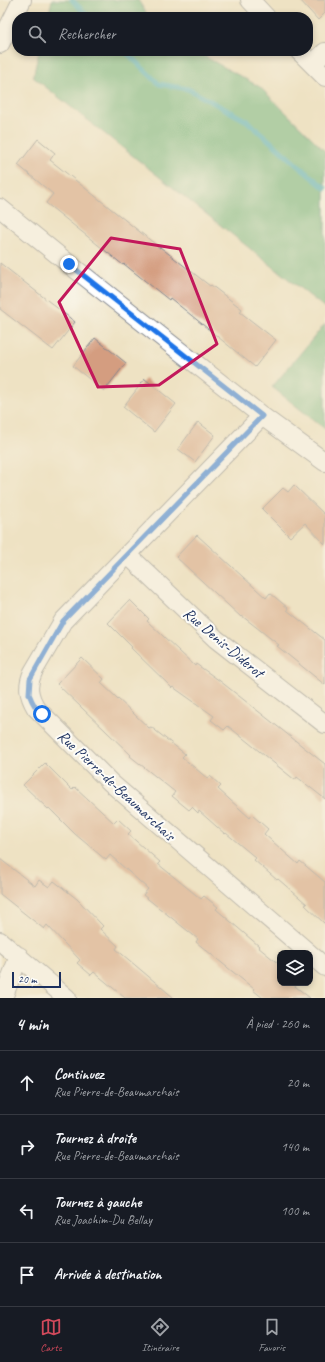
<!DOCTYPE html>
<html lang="fr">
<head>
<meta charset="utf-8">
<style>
	:root { --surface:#171b24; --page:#242831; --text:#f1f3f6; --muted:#9ea1a6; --line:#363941; --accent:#d1495b }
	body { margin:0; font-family:Caveat,sans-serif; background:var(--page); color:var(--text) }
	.controls { position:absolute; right:12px; bottom:12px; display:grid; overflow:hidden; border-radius:8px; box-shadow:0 2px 6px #0003 }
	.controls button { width:36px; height:36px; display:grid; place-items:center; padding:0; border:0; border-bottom:1px solid var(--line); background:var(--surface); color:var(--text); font:20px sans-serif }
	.scale { position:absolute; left:12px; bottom:10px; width:49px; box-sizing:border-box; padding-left:4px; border:2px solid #1b2f5e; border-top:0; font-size:11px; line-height:14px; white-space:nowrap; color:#1b2f5e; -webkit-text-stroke:3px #fdfcf7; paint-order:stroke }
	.stop { position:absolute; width:12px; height:12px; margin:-9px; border:3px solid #1a73e8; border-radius:50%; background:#fff }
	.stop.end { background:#1a73e8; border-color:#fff; box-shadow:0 1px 4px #0008 }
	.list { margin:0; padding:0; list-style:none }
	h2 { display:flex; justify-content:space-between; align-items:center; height:52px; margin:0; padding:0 16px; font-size:17px }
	h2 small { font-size:13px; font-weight:400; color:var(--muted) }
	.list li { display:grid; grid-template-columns:26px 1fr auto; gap:12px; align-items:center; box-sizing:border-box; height:64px; padding:0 16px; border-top:1px solid var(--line) }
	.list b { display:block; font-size:15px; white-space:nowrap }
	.list p { margin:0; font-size:13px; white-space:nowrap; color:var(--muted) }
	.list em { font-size:13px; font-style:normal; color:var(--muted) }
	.icon { flex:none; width:22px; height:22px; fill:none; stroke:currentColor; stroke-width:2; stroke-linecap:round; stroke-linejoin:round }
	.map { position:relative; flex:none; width:325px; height:998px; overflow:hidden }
	.search { position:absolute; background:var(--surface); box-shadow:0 2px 6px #0003; left:12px; right:12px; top:12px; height:44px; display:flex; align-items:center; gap:10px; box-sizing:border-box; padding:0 14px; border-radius:16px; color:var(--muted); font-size:15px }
	.sheet { height:308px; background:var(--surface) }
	nav { display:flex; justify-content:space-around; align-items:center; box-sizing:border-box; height:56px; border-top:1px solid var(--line); background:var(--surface); font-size:11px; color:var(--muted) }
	nav a { display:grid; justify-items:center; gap:2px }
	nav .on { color:var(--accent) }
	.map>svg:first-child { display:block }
	.forest { fill:#67b681; stroke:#417270 }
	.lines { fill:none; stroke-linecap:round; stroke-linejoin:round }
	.stream { stroke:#45b0c3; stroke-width:5 }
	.building { fill:#d49d80 }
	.minor-casing { stroke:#848890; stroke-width:20 }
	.minor { stroke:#fff; stroke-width:18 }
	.route { stroke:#1a73e8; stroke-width:5 }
	.marked { fill:none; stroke:#c2185b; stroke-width:3; stroke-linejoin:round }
	.labels { text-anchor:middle; stroke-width:4; stroke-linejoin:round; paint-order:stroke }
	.street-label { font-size:16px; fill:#1b2f5e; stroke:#fdfcf7 }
</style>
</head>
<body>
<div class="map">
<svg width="325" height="998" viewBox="0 0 325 998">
	<rect width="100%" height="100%" fill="#fdfcf7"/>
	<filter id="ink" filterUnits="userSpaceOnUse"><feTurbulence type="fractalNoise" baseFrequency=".025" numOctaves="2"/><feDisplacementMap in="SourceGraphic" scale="8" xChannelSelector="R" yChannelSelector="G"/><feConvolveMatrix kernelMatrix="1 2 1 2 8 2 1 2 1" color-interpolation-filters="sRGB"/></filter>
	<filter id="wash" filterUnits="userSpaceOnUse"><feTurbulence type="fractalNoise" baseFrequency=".012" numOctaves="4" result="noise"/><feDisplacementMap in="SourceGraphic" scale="16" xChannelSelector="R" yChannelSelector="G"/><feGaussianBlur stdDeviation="0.9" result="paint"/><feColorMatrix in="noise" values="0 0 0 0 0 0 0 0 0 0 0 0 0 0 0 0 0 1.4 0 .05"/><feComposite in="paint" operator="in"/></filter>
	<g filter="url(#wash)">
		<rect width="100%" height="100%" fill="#eee2c3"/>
		<path class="forest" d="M52 0H138L149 17H48Z
			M39 51H195L260 87 325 151V308L33 77Z
			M325 324V429L272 387Z"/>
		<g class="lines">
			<path class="stream" d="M72 0 89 17
				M125 51 159 84 188 89 247 121 297 165 325 188"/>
		</g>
		<g id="blocks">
			<path class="building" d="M300 0H325V13L318 20Z
				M38 139 55 153 50 160 160 248V247L210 286 211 285 242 309 240 312 276 340 255 367 170 298 169 300 124 264 123 265 46 203 53 194 18 165Z
				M0 263 75 322 53 350 0 309Z
				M95 338 126 363 104 391 73 366Z
				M145 379 176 404 154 432 123 407Z
				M198 422 215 435 195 462 178 449Z
				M294 485 325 515V544L305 523 290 537 262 509 283 488 288 492Z
				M197 535 266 598 270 593 288 608 287 610 325 640V685L277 646 279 645 242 616 241 617 176 557Z
				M130 600 149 619 147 621 195 666 196 664 220 681 325 764V799L297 777 295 780 228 726 224 730 211 720 214 716 173 687 172 688 131 648 132 647 108 623Z
				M82 658 104 679 101 683 149 728 151 727 185 754 182 757 208 779 210 776 221 786 218 789 250 818 252 815 268 829 264 834 298 864 300 861 325 882V924L305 905 307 904 278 879 277 880 254 860 256 858 226 833 225 834 199 811 198 813 192 807 189 810 172 796 175 792 130 756 131 755 57 684Z
				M45 763 72 790 75 787 114 823 118 819 131 831 128 834 160 862 158 864 201 899 204 896 218 907 216 909 259 946 258 947 280 965V983H291L310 998H263L253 990 254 989 196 942 198 939 143 895 148 889 110 855 106 860 75 834 49 808 48 809 23 785Z
				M0 859 35 886 39 880 49 887 54 881 77 899 103 926 100 929 118 946 116 949 174 998H125L94 972 91 975 77 963 80 960 47 925 44 929 0 894Z"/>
		</g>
	</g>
	<g filter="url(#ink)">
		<use href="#blocks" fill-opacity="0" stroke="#848890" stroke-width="1"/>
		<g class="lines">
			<defs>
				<path id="minor" d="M250 0 266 17
					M0 44 22 0
					M299 51 312 64 325 52
					M312 64 325 77
					M0 208 69 264 262 416 325 462
					M262 416 63 621 33 672C27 685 28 695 36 708L111 783 309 953
					M128 555 216 639 325 724
					M0 941 67 998
					M310 954 325 967
					M3 998 19 956"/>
			</defs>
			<use href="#minor" class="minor-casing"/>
			<use href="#minor" class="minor"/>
		</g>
	</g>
	<g class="lines" filter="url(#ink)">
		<path class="route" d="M42 714 36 708 32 701 29 694 30 679 63 621 262 416 69 264"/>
	</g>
	<path d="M0 0H325V998H0ZM111 238 180 249 217 344 159 385 98 387 59 302Z" fill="#eee2c3" fill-opacity=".55" fill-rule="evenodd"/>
	<path class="marked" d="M111 238 180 249 217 344 159 385 98 387 59 302Z"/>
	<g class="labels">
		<g class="street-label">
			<text transform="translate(224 642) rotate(40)" y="6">Rue Denis-Diderot</text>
			<text transform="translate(117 785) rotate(43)" y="6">Rue Pierre-de-Beaumarchais</text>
		</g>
	</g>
</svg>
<div class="controls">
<button><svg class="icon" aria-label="layers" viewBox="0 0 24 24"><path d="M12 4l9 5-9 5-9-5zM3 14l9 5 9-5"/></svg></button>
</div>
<div class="scale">20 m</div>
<div class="stop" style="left:42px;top:714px"></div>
<div class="stop end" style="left:69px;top:264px"></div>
<div class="search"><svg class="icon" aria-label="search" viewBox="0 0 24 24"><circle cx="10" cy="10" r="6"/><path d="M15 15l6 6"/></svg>Rechercher</div>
</div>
<section class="sheet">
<h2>4 min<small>À pied · 260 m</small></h2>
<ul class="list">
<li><svg class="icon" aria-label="ahead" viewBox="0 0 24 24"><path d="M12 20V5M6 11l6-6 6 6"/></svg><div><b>Continuez</b><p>Rue Pierre-de-Beaumarchais</p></div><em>20 m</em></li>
<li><svg class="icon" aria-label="right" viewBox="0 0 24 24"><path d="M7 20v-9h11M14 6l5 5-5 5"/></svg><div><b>Tournez à droite</b><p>Rue Pierre-de-Beaumarchais</p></div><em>140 m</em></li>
<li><svg class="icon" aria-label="left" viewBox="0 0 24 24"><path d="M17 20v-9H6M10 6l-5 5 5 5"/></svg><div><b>Tournez à gauche</b><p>Rue Joachim-Du Bellay</p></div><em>100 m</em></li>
<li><svg class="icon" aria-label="arrive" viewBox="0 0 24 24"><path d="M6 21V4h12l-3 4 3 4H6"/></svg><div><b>Arrivée à destination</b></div></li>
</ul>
</section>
<nav>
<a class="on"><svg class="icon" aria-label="map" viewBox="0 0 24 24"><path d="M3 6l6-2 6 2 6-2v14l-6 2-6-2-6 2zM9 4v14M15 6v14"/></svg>Carte</a>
<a><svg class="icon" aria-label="directions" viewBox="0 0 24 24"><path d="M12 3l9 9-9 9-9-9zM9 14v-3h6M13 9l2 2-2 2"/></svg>Itinéraire</a>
<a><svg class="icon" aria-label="saved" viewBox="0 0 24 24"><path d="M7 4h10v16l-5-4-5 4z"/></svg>Favoris</a>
</nav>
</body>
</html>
